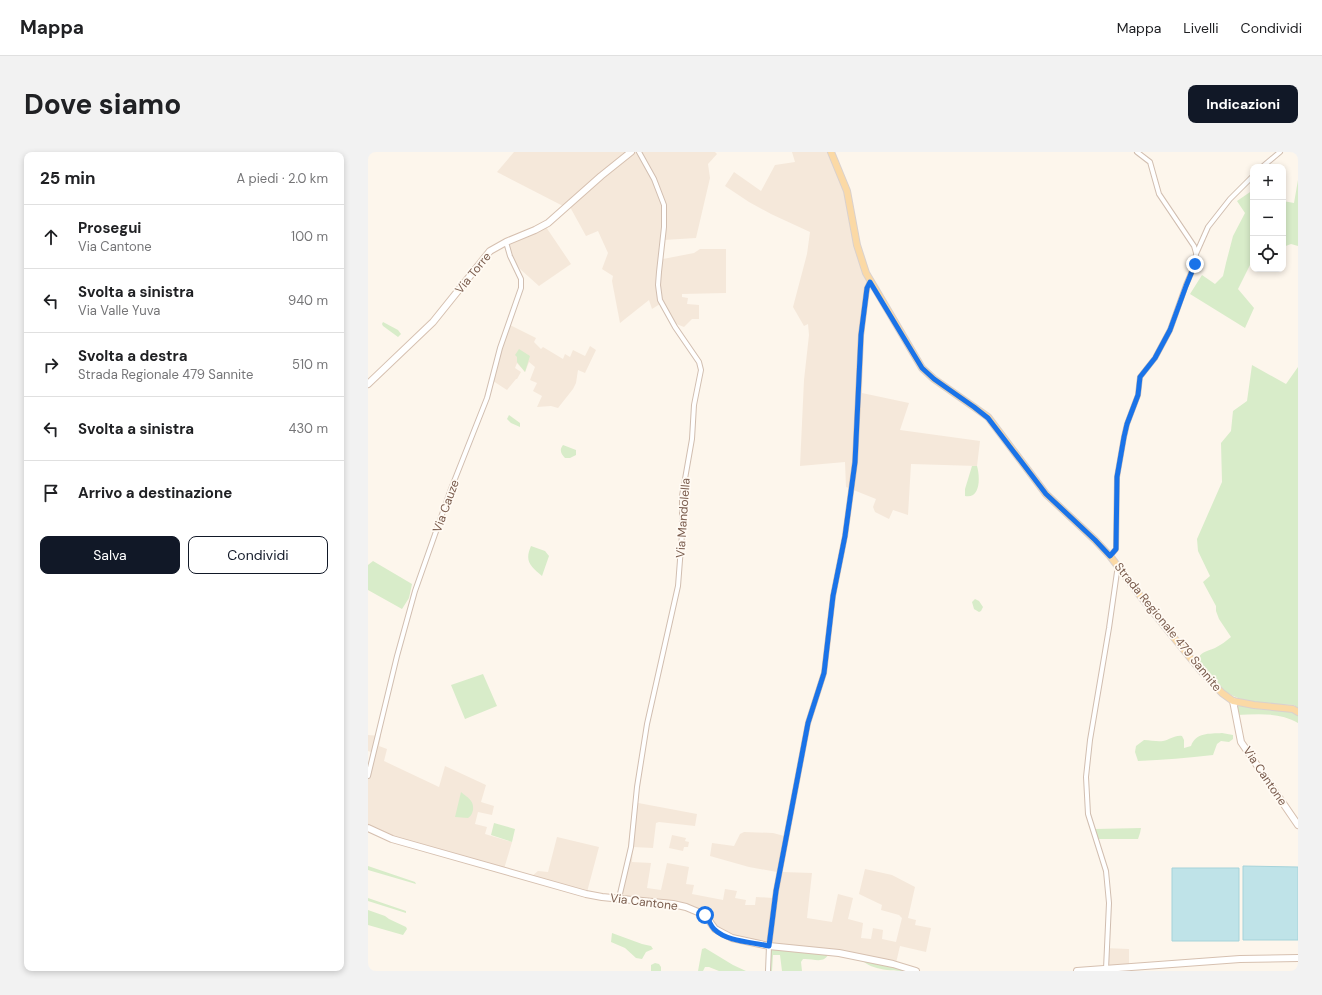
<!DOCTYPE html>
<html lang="it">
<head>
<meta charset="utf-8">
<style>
	:root { --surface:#fff; --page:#f2f2f2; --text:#202124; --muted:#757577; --line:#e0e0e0; --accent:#111827 }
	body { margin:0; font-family:"DM Sans",sans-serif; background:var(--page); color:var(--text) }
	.controls { position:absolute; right:12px; top:12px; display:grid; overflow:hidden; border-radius:8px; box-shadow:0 2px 6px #0003 }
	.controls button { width:36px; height:36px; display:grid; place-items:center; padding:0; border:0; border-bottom:1px solid var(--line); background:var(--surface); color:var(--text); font:20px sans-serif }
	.stop { position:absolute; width:12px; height:12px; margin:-9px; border:3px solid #1a73e8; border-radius:50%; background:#fff }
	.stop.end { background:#1a73e8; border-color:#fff; box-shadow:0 1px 4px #0008 }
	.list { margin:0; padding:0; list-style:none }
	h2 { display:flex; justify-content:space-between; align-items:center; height:52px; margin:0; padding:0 16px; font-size:17px }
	h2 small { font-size:13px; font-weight:400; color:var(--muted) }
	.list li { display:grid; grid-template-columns:26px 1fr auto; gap:12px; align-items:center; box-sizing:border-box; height:64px; padding:0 16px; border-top:1px solid var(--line) }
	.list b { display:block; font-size:15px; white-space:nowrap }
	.list p { margin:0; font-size:13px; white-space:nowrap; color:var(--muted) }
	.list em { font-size:13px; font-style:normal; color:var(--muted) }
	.actions { display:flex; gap:8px; padding:12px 16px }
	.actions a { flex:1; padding:9px 0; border:1px solid var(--accent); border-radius:8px; text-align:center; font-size:14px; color:var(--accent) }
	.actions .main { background:var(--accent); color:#fff }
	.icon { flex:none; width:22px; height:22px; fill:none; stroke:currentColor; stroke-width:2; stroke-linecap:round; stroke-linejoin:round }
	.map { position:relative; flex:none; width:930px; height:819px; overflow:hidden; border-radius:8px }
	header { display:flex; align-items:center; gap:24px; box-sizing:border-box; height:56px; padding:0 20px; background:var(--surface); border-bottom:1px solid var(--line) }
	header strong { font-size:19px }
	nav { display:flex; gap:22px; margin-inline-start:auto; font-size:14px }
	.intro { display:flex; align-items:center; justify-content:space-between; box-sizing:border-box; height:96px; padding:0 24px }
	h1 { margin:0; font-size:28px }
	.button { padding:10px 18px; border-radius:8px; background:var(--accent); color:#fff; font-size:14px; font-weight:700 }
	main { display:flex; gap:24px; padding:0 24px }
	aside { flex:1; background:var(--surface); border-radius:8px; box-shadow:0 2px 6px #0003 }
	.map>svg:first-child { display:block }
	.residential { fill:#f5e8da }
	.green { fill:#d8ecc9 }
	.water { fill:#bfe3e8; stroke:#a5d3da }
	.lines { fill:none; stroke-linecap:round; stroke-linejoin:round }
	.street-casing { stroke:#d1beb0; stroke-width:6 }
	.secondary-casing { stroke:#d6c0b0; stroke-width:8 }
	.primary-casing { stroke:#dad1cd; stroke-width:8 }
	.street { stroke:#fff; stroke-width:4 }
	.secondary { stroke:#fff; stroke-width:6 }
	.primary { stroke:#fbd9a5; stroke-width:6 }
	.route { stroke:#1a73e8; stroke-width:5 }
	.labels { text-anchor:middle; stroke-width:3.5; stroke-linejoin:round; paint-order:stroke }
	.street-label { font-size:12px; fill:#7a5c4d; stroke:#fffaf3 }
</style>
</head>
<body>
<header>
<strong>Mappa</strong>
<nav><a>Mappa</a><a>Livelli</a><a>Condividi</a></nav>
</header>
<div class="intro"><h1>Dove siamo</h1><a class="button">Indicazioni</a></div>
<main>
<aside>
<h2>25 min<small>A piedi · 2.0 km</small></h2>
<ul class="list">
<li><svg class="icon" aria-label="ahead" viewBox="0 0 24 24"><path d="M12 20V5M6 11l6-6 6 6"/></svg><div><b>Prosegui</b><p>Via Cantone</p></div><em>100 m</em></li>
<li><svg class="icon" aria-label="left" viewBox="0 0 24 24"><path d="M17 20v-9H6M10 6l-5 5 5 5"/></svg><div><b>Svolta a sinistra</b><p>Via Valle Yuva</p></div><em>940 m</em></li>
<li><svg class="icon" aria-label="right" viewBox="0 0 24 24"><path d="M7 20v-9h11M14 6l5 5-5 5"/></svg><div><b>Svolta a destra</b><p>Strada Regionale 479 Sannite</p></div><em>510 m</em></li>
<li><svg class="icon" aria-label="left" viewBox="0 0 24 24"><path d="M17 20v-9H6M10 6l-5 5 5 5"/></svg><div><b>Svolta a sinistra</b></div><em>430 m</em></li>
<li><svg class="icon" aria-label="arrive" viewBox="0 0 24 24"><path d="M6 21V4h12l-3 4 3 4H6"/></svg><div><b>Arrivo a destinazione</b></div></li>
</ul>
<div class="actions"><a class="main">Salva</a><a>Condividi</a></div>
</aside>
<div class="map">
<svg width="930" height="819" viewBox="0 0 930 819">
	<rect width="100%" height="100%" fill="#fdf6ec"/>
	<path class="residential" d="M146 0H347L349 2 340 12 342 26 328 86 296 88 294 105 295 107 326 101 332 97H358V141L314 142V145L320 146 319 152 331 153V167H324L316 175 303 170 292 152 284 157 281 148 252 171 244 129 245 124 234 117 240 101 230 79 218 84 202 55 178 75 203 112 171 134 152 117 143 102 137 86 167 76 182 67 195 54 129 20Z
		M424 0H460L477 39 490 105 496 122 503 137 500 143 496 186 494 241 541 251 532 278 612 289 609 314 543 312 540 363 525 358 521 367 507 360 505 355 508 347 478 335 477 310 432 314 436 228 441 183 440 172 436 174 425 155 439 102 442 80 403 62 381 50 357 34 366 20 393 39 407 13 427 10Z
		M142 173 168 186 166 190 173 197 175 195 195 207 197 202 202 205 205 198 217 204 222 194 228 198 217 221 210 218 208 231 205 237 190 256 183 254 169 255 174 244 165 239 169 231 162 228 167 215 161 210 157 220 149 211 147 216 153 220 149 227H148L139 238 125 229 131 206Z
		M0 583 13 584 11 594 19 597 16 609 71 635 77 614 118 633 113 650 126 654 124 663 110 660 107 672 119 675 117 682 144 690 136 717 53 695 0 675V613L3 600 0 599Z
		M265 650 329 662 327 674 291 670 288 671 285 696 265 695 264 710 283 711 279 736 293 738 299 711 321 715 318 732 326 733 324 742 355 748 357 737 369 739 367 746 378 748 377 753H387L388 745 405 746 409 720 381 715 342 704 344 691 366 694 372 682 376 680 405 681 420 685 414 720 444 721 439 766 464 770 470 742 485 746 480 767 495 771 493 786 503 787 505 776 515 778 514 787 528 790 534 766 531 763 513 758 514 753 491 742 497 717 524 723 547 735 540 766 548 768 547 773 563 776 558 800 532 794 528 811 401 793 352 780 331 759 247 744 249 743 259 703Z
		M304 683 318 686 317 689 321 690 320 695H316L315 699 301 696Z
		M189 685 231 695 219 740 164 724 170 719 180 720Z
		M736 796 761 797V813L736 815Z"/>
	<path class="green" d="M930 28V94L923 92 915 95V49L926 51Z
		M885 38V107L870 137 886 156 877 176 822 142 834 123 847 132 855 124 858 111 865 84 877 61 869 49Z
		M15 170 30 178 33 182 30 185 15 174 14 172Z
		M151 197 162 204 157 220 149 210V205L147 203Z
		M884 213 918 232 930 215V556L926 553C908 552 887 552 870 546 853 540 840 523 829 509 833 499 838 500 847 496 853 493 858 489 863 485L851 467 848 459V454L835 430 842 424 830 399 829 387 854 330 853 291 863 279 865 259 879 249Z
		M141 263 152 271V275L143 271 139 267Z
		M195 293 208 298V303L202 306H197C193 302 191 298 195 293Z
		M604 314H609C612 324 613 347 597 344V337Z
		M163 394 177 399 181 404 174 424C163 414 156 410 163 394Z
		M5 409 44 432 41 446 34 457 0 438V413Z
		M607 447 611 449 615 455 613 459 611 460 606 457 604 450Z
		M115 522 129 554 97 567 83 533Z
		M870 552 924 559 930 563V571C912 560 889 562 869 563Z
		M854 581 865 583V587L861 590 853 589 849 592 845 603C820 606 795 608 770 609L767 600 768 594 776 588C783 588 789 590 795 589 802 588 806 583 814 584L816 588V596L823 594C828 580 841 582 854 581Z
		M93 640C100 646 106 648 105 658 104 662 103 664 100 666L87 665Z
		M126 671 147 677 144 690 123 683Z
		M773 676 772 681 770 687H730L727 677Z
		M0 714 47 730 48 732 0 718Z
		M0 746 38 759V761L0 749Z
		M0 758 17 764 21 767 38 775 39 777 35 783 0 773Z
		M244 781 274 792 283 794 285 797 278 800 274 807 268 806 257 796 243 790Z
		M337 796 365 813 378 819H351L341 815H337L335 819H330L334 797Z
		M403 796 461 801C456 813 445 806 435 807L433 810 434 819H414L412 803H405L404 819H402Z
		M493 807 542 819C527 819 503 819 493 807Z
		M287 811 291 812 293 815V819H283V813Z"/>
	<path class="water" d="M875 714 930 715V788H875Z
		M804 716H871V789H804Z"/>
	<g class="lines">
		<defs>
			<path id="street" d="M769 0 782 10 791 42 826 94 828 101
				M894 15 912 0
				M742 404 748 397 749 325 756 285 759 272 770 243 772 225 787 206 802 178 818 133 827 112 828 102 840 75 862 47 885 24
				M0 624 29 504 47 439 83 337 119 246 132 196 153 136V127L142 104 138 90
				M251 746 263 695 269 635 279 572 310 434 314 382V344L324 287 326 253 333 218 331 210 307 175 292 148 290 133 291 120 296 75V53L286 27 271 0
				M738 817 741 751 738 719 720 662 718 625 722 588 741 476 749 420 751 416
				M400 819 401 794 408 739 440 571 456 521 465 444 477 384 487 310 493 183 499 136 502 130"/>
			<path id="secondary" d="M0 232 65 170 122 99 138 90 167 78 180 71 233 24 263 0
				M865 549 873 590 930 673
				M0 676 24 687 218 742 234 745 305 752 318 755 337 763 347 777 364 786 401 794 471 801 525 812 548 819
				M709 819 872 807 930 806"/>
			<path id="primary" d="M463 0 479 39 489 93 498 121 554 216 566 227 606 255 620 265 678 342 727 388 742 404 777 450 833 519 854 541 865 549 886 553 925 557 930 560"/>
		</defs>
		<use href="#street" class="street-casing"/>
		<use href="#secondary" class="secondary-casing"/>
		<use href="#primary" class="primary-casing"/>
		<use href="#street" class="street"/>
		<use href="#secondary" class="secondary"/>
		<use href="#primary" class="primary"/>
	</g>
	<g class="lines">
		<path class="route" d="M337 763C341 767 342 773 346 777 359 790 384 790 401 794L408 739 440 571 456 521 465 444 477 384 487 310 493 183 499 136 502 130 554 216 566 227 606 255 620 266 678 342 727 388 742 404 748 397 749 325 756 285 759 272 770 243 772 225 787 206 802 178 818 134 827 112"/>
	</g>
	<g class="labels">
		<g class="street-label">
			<text transform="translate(105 121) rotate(-51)" y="4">Via Torre</text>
			<text transform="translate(78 354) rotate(-70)" y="4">Via Cauze</text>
			<text transform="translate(315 366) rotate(-86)" y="4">Via Mandolella</text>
			<text transform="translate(800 475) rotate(51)" y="4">Strada Regionale 479 Sannite</text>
			<text transform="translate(897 624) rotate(56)" y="4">Via Cantone</text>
			<text transform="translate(276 750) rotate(7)" y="4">Via Cantone</text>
		</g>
	</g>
</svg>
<div class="controls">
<button>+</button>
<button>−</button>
<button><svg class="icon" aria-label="locate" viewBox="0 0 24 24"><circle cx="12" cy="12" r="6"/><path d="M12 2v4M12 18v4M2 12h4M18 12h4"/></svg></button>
</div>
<div class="stop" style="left:337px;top:763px"></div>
<div class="stop end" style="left:827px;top:112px"></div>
</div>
</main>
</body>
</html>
